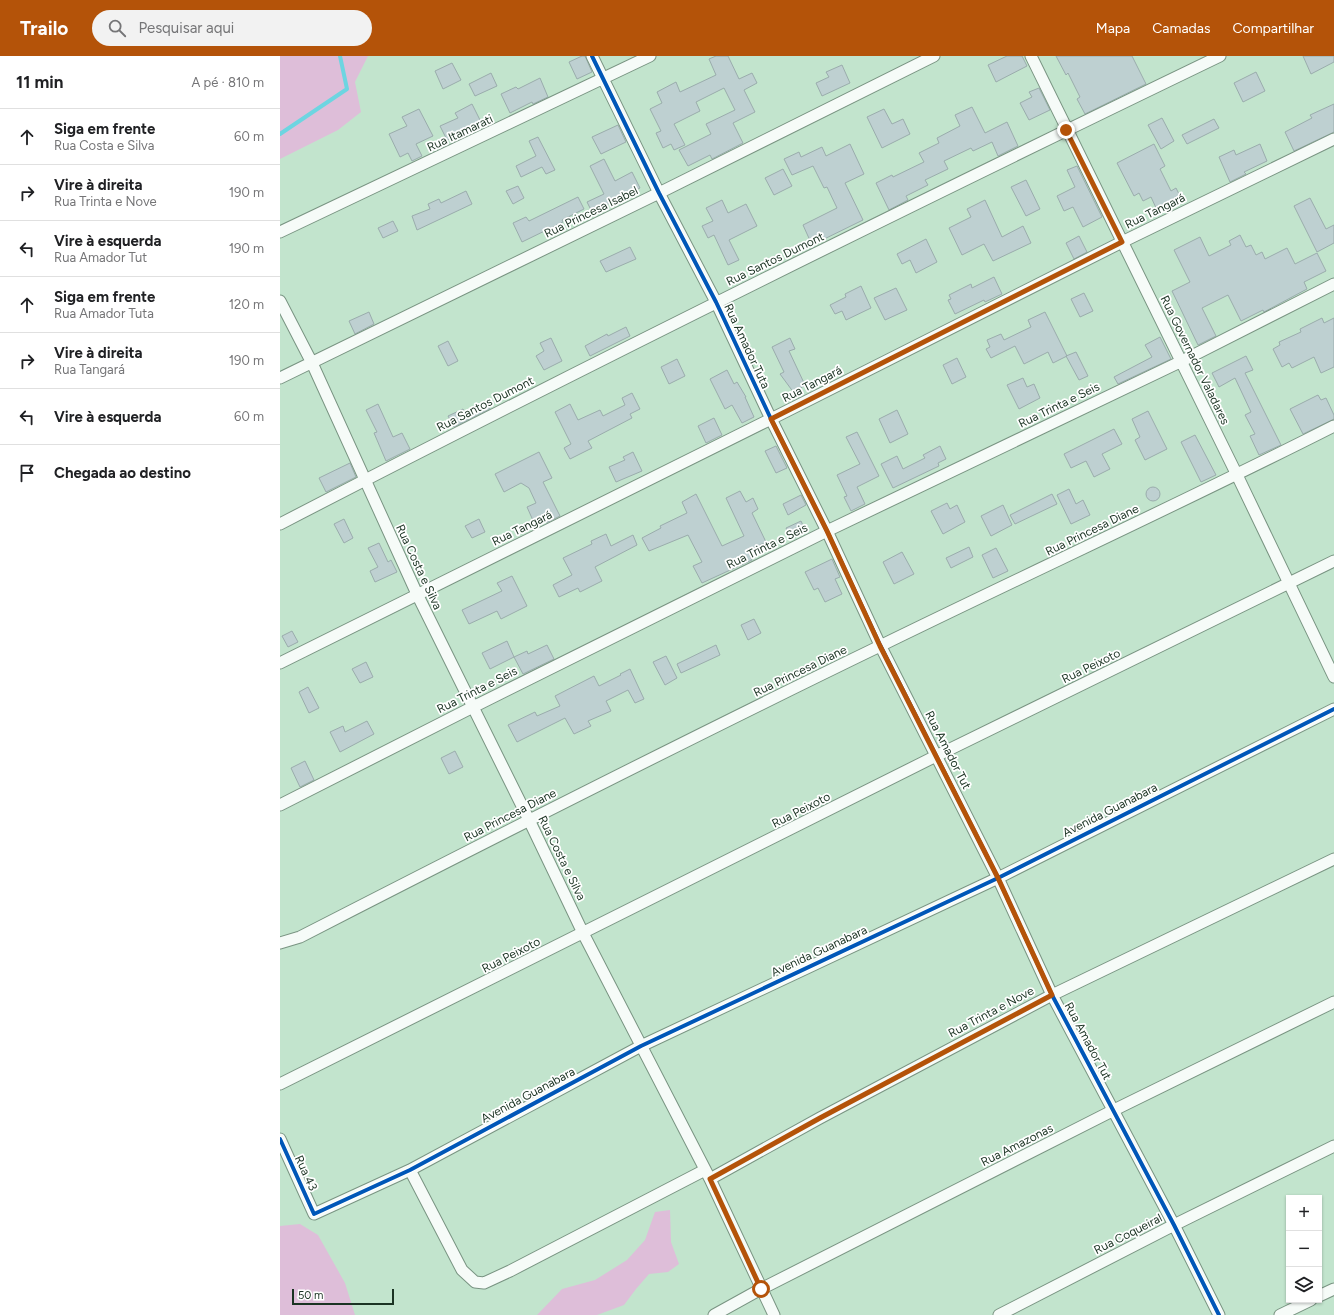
<!DOCTYPE html>
<html lang="pt">
<head>
<meta charset="utf-8">
<style>
	:root { --surface:#fff; --page:#f2f2f2; --text:#202124; --muted:#757577; --line:#e0e0e0; --accent:#b45309 }
	body { margin:0; font-family:Figtree,sans-serif; background:var(--page); color:var(--text) }
	.controls { position:absolute; right:12px; bottom:12px; display:grid; overflow:hidden; border-radius:0px; box-shadow:0 1px 3px #0004 }
	.controls button { width:36px; height:36px; display:grid; place-items:center; padding:0; border:0; border-bottom:1px solid var(--line); background:var(--surface); color:var(--text); font:20px sans-serif }
	.scale { position:absolute; left:12px; bottom:10px; width:102px; box-sizing:border-box; padding-left:4px; border:2px solid #1b3323; border-top:0; font-size:11px; line-height:14px; white-space:nowrap; color:#1b3323; -webkit-text-stroke:3px #fff; paint-order:stroke }
	.stop { position:absolute; width:12px; height:12px; margin:-9px; border:3px solid #b45309; border-radius:50%; background:#fff }
	.stop.end { background:#b45309; border-color:#fff; box-shadow:0 1px 4px #0008 }
	.list { margin:0; padding:0; list-style:none }
	h2 { display:flex; justify-content:space-between; align-items:center; height:52px; margin:0; padding:0 16px; font-size:17px }
	h2 small { font-size:13px; font-weight:400; color:var(--muted) }
	.list li { display:grid; grid-template-columns:26px 1fr auto; gap:12px; align-items:center; box-sizing:border-box; height:56px; padding:0 16px; border-top:1px solid var(--line) }
	.list b { display:block; font-size:15px; white-space:nowrap }
	.list p { margin:0; font-size:13px; white-space:nowrap; color:var(--muted) }
	.list em { font-size:13px; font-style:normal; color:var(--muted) }
	.icon { flex:none; width:22px; height:22px; fill:none; stroke:currentColor; stroke-width:2; stroke-linecap:round; stroke-linejoin:round }
	.map { position:relative; flex:none; width:1054px; height:1259px; overflow:hidden }
	header { display:flex; align-items:center; gap:24px; box-sizing:border-box; height:56px; padding:0 20px; background:var(--accent); color:#fff }
	header strong { font-size:19px }
	nav { display:flex; gap:22px; margin-inline-start:auto; font-size:14px }
	.search { width:280px; height:36px; background:var(--page); display:flex; align-items:center; gap:10px; box-sizing:border-box; padding:0 14px; border-radius:22px; color:var(--muted); font-size:15px }
	main { display:flex }
	aside { flex:1; background:var(--surface) }
	.map>svg:first-child { display:block }
	.green { fill:#debed9 }
	.lines { fill:none; stroke-linecap:round; stroke-linejoin:round }
	.stream { stroke:#6dd5e1; stroke-width:4 }
	.building { fill:#bed0d1; stroke:#9aacac }
	.minor-casing { stroke:#799482; stroke-width:13 }
	.minor { stroke:#f6fbf8; stroke-width:11 }
	.cycleway-casing { stroke:#fff; stroke-width:6 }
	.cycleway { stroke:#0057b8; stroke-width:4 }
	.route { stroke:#b45309; stroke-width:5 }
	.labels { text-anchor:middle; stroke-width:3.5; stroke-linejoin:round; paint-order:stroke }
	.street-label { font-size:12px; fill:#1b3323; stroke:#fff }
</style>
</head>
<body>
<header>
<strong>Trailo</strong>
<div class="search"><svg class="icon" aria-label="search" viewBox="0 0 24 24"><circle cx="10" cy="10" r="6"/><path d="M15 15l6 6"/></svg>Pesquisar aqui</div>
<nav><a>Mapa</a><a>Camadas</a><a>Compartilhar</a></nav>
</header>
<main>
<aside>
<h2>11 min<small>A pé · 810 m</small></h2>
<ul class="list">
<li><svg class="icon" aria-label="ahead" viewBox="0 0 24 24"><path d="M12 20V5M6 11l6-6 6 6"/></svg><div><b>Siga em frente</b><p>Rua Costa e Silva</p></div><em>60 m</em></li>
<li><svg class="icon" aria-label="right" viewBox="0 0 24 24"><path d="M7 20v-9h11M14 6l5 5-5 5"/></svg><div><b>Vire à direita</b><p>Rua Trinta e Nove</p></div><em>190 m</em></li>
<li><svg class="icon" aria-label="left" viewBox="0 0 24 24"><path d="M17 20v-9H6M10 6l-5 5 5 5"/></svg><div><b>Vire à esquerda</b><p>Rua Amador Tut</p></div><em>190 m</em></li>
<li><svg class="icon" aria-label="ahead" viewBox="0 0 24 24"><path d="M12 20V5M6 11l6-6 6 6"/></svg><div><b>Siga em frente</b><p>Rua Amador Tuta</p></div><em>120 m</em></li>
<li><svg class="icon" aria-label="right" viewBox="0 0 24 24"><path d="M7 20v-9h11M14 6l5 5-5 5"/></svg><div><b>Vire à direita</b><p>Rua Tangará</p></div><em>190 m</em></li>
<li><svg class="icon" aria-label="left" viewBox="0 0 24 24"><path d="M17 20v-9H6M10 6l-5 5 5 5"/></svg><div><b>Vire à esquerda</b></div><em>60 m</em></li>
<li><svg class="icon" aria-label="arrive" viewBox="0 0 24 24"><path d="M6 21V4h12l-3 4 3 4H6"/></svg><div><b>Chegada ao destino</b></div></li>
</ul>
</aside>
<div class="map">
<svg width="1054" height="1259" viewBox="0 0 1054 1259">
	<rect width="100%" height="100%" fill="#c2e4cd"/>
	<path class="green" d="M0 0H88L75 26 81 56 58 74 0 103Z
		M390 1154 391 1186 399 1208 388 1216 369 1218 356 1233 344 1249 317 1259H257L282 1233 315 1224 347 1204 365 1184 375 1156Z
		M20 1168 38 1179 65 1227 75 1259H0V1170Z"/>
	<g class="lines">
		<path class="stream" d="M0 78 67 33 60 0"/>
	</g>
	<path class="building" d="M302 0H305L312 16 297 23 289 6Z
		M436 0H448L459 23 472 17 477 27 464 34 475 56 453 67 463 87 432 103 430 99 408 110 399 94 431 78 426 68 455 54 444 32 416 46 420 55 394 68 405 89 394 94 391 88 383 92 376 77 381 75 370 53 382 47 377 36 396 26 400 36 436 19 429 3Z
		M727 0H742L747 10 716 26 708 9Z
		M776 0H852L866 28 805 58 797 43 800 41 788 17 786 19Z
		M1023 0H1054V6L1031 18Z
		M172 7 181 24 163 33 155 15Z
		M562 9 570 27 542 40 536 27 549 21 546 16Z
		M976 16 985 35 963 46 954 27Z
		M211 17 217 30 195 40 189 28Z
		M260 22 268 41 253 48 252 46 230 57 221 38 236 31 238 33Z
		M759 32 770 54 749 64 740 47 752 41 749 36Z
		M192 48 202 68 167 84 160 70 178 62 175 57Z
		M1054 48V76L1014 95 1005 76 1032 62 1030 59Z
		M692 51 705 77 727 66 738 90 718 100 712 86 693 95 691 92 664 105 668 113 645 124 648 129 626 140 628 144 609 154 596 127 612 119 613 121 644 106 639 97 659 87 657 82 680 70 675 59Z
		M139 53 153 80 136 88 142 100 132 105 128 97 120 101 109 78 127 70 122 61Z
		M604 53 612 68 623 63 630 78 602 92 587 61Z
		M882 62 894 85 881 93 868 69Z
		M934 63 939 72 907 88 902 79Z
		M338 69 346 86 321 98 312 81Z
		M258 81 275 114 266 118 262 111 241 121 236 110 256 100 249 85Z
		M570 88 584 118 565 127 583 164 532 189 523 169 557 152 547 131 544 132 533 110 512 119 504 103 519 96 521 101 542 91 546 100Z
		M874 88 885 110 880 113 891 135 896 132 901 142 877 154 871 141 863 145 859 137 854 140 837 107Z
		M980 88 987 105 964 116 966 118 950 126 939 101 954 94 956 99Z
		M324 103 335 125 352 116 360 132 312 156 307 146 324 138 310 110Z
		M797 110 822 161 803 171 793 151 784 155 777 140 795 131 787 114Z
		M503 113 512 130 494 139 485 122Z
		M746 124 760 153 746 160 731 131Z
		M238 130 244 142 233 148 226 135Z
		M186 135 192 148 137 174 132 160 150 153 148 148 159 143 161 147Z
		M298 141 304 153 282 164 283 166 242 186 233 167 246 161 249 165Z
		M1030 142 1046 173 1054 169V187L1037 196 1014 150Z
		M442 144 448 157 466 148 477 170 449 184 459 204 448 209 434 179 428 182 422 170 433 165 426 152Z
		M705 144 722 181 743 170 751 187 713 205 704 188 682 199 669 172 691 161 687 153Z
		M113 165 118 175 103 182 98 172Z
		M960 179 966 191 971 189 976 199 982 196 985 203 1007 192 1015 208 1037 197 1046 215 1024 226 1027 233 984 256 983 254 961 265 948 239 922 252 936 280 918 289 892 235 910 226 894 194 920 181 929 200 951 189 949 185Z
		M799 180 807 196 794 203 786 187Z
		M646 183 657 206 636 217 630 204 622 208 617 198Z
		M350 191 356 203 326 216 320 205Z
		M714 221 722 238 705 246 704 244 675 258 668 244 671 243 669 239 691 228 692 232Z
		M581 230 591 252 566 264 562 255 555 258 550 249 566 241 565 238Z
		M616 232 627 254 605 264 594 242Z
		M804 237 813 255 800 261 791 243Z
		M89 256 94 268 75 278 69 265Z
		M765 256 787 300 773 307 768 296 744 308 735 290 711 302 706 293 710 291 707 284 721 278 724 284 751 271 748 264Z
		M1042 262 1044 267 1054 262V311L1041 317 1034 301 1012 312 1009 307 1002 311 993 293 1000 289 999 286 1021 276 1020 273Z
		M346 271 350 280 310 300 305 290 327 278 328 280Z
		M880 281 891 303 838 328 834 321 872 301 865 289Z
		M271 282 282 305 264 314 256 300 264 295 260 287Z
		M510 282 515 293 509 295 525 329 514 337 500 318 504 316 492 291Z
		M168 285 178 305 168 310 158 290Z
		M796 296 808 320 799 324 786 300Z
		M966 300 973 314 965 317 1001 389 979 399 970 380 975 378 965 359 971 356 955 322 939 331 932 317Z
		M677 302 686 321 672 328 663 309Z
		M397 303 405 320 389 328 381 311Z
		M447 314 454 328 457 326 466 341H465L474 361 462 367 452 349 445 353 430 323Z
		M743 322 747 331 754 328 760 342 739 353 727 329Z
		M352 337 360 353 350 358 352 362 308 385 312 392 290 403 284 392 291 388 275 356 290 348 298 364 320 354 323 360 345 349 342 342Z
		M1038 339 1041 344 1046 342 1054 359V363L1023 378 1010 353Z
		M207 345 210 353 174 371 168 360 183 353 185 356Z
		M98 348 113 381 122 377 130 393 106 405 94 377 97 376 86 354Z
		M617 354 628 378 610 387 599 363Z
		M868 355 887 393 865 404 855 384 860 381 852 363Z
		M434 362 442 379 426 387 418 370Z
		M834 373 842 388 822 398 830 413 814 421 806 405 791 412 784 398Z
		M577 376 599 420 577 431 585 448 571 455 564 441 567 440 557 419 580 408 566 381Z
		M915 379 936 419 921 426 901 386Z
		M496 390 507 412 496 417 485 395Z
		M660 390 666 403 658 407 659 410 613 432 601 408 617 400 623 413 645 402 643 399Z
		M259 396 272 422 263 426 280 460 266 467 265 464 255 469 247 451 256 447 249 432 241 427 224 436 215 418Z
		M353 396 362 415 336 426 329 411 345 404 343 401Z
		M70 407 76 421 46 436 39 422Z
		M866 438a7 7 0 1 1 14 0a7 7 0 1 1-14 0Z
		M789 433 796 448 803 444 810 459 791 468 777 439Z
		M460 435 466 446 473 442 478 453 472 457 486 486 468 495 472 504 422 527 413 510 422 506 408 479 369 495 362 482 381 472 380 470 407 457 402 446 416 438 442 490 464 480 446 442Z
		M772 438 777 448 735 468 730 459Z
		M521 439 526 449 508 459 503 448Z
		M667 447 670 453 677 449 685 466 663 478 651 455Z
		M723 449 732 469 711 480 701 460Z
		M64 463 73 482 64 487 54 468Z
		M199 463 205 476 192 482 185 470Z
		M521 465 526 476 511 483 506 472Z
		M326 478 331 490 353 479 357 489 315 511 322 525 300 536 298 532 279 541 273 529 292 519 283 502 312 488 311 485Z
		M99 487 108 506 111 504 117 516 95 526 90 515 98 511 88 492Z
		M689 491 693 501 671 512 666 502Z
		M716 492 728 515 713 522 702 499Z
		M622 496 634 518 614 528 603 506Z
		M552 503 560 521 555 523 562 538 545 546 538 532 534 534 525 516Z
		M232 520 247 550 221 563 217 555 189 568 182 554 222 535 217 527Z
		M474 563 481 577 468 584 461 569Z
		M12 575 18 586 8 591 2 580Z
		M227 585 234 601 210 613 202 597Z
		M267 589 274 603 243 618 234 601 247 595 248 598Z
		M436 589 440 599 401 617 397 608Z
		M386 600 397 622 385 629 373 606Z
		M86 606 93 621 80 627 72 613Z
		M350 613 364 643 355 647 348 634 326 645 331 655 308 665 311 670 294 678 285 662 237 686 228 669 255 656 257 660 280 650 275 640 314 620 319 630 341 619 340 618Z
		M28 631 39 652 29 657 19 636Z
		M87 665 94 678 60 696 50 676 63 670 65 676Z
		M175 695 183 711 169 718 161 702Z
		M25 705 34 724 20 731 11 712Z"/>
	<g class="lines">
		<defs>
			<path id="minor" d="M312 0 379 137 436 246 491 363 547 475 600 589 718 822 772 939 894 1169 939 1259
				M751 0 957 419 1054 621
				M0 176 370 0
				M0 245 32 307 137 538 249 764 303 877 430 1123 494 1259
				M0 322 379 137 654 0
				M0 468C311 307 625 152 940 0
				M0 607 491 363 842 186 1054 83
				M0 749 193 651 547 475 902 305 1054 228
				M0 887 20 881C213 782 406 684 600 590 751 516 904 446 1054 370
				M0 1028 656 700 1054 505
				M0 1083 34 1158 130 1114 361 990 718 822 1054 653
				M130 1114 182 1214 195 1226 204 1227 230 1215 425 1114
				M430 1123 540 1062 772 939 1054 803
				M1039 1240 1054 1233
				M434 1259 481 1233 834 1054 1054 946
				M719 1259 894 1169 1054 1090
				M1000 1259 1031 1244"/>
		</defs>
		<use href="#minor" class="minor-casing"/>
		<use href="#minor" class="minor"/>
		<defs>
			<path id="cycleway" d="M312 0 379 137 436 246 491 363 547 475 600 589 718 822 772 939 894 1169 939 1259
				M0 1083 34 1158 130 1114 361 990 718 822 1054 653"/>
		</defs>
		<use href="#cycleway" class="cycleway-casing"/>
		<use href="#cycleway" class="cycleway"/>
	</g>
	<g class="lines">
		<path class="route" d="M481 1233 430 1123 540 1062 772 939 718 822 600 590 547 475 491 363 842 186 786 74"/>
	</g>
	<g class="labels">
		<g class="street-label">
			<text transform="translate(180 77) rotate(-25)" y="4">Rua Itamarati</text>
			<text transform="translate(875 155) rotate(-26)" y="4">Rua Tangará</text>
			<text transform="translate(311 156) rotate(-26)" y="4">Rua Princesa Isabel</text>
			<text transform="translate(495 203) rotate(-26)" y="4">Rua Santos Dumont</text>
			<text transform="translate(467 290) rotate(65)" y="4">Rua Amador Tuta</text>
			<text transform="translate(915 304) rotate(64)" y="4">Rua Governador Valadares</text>
			<text transform="translate(532 328) rotate(-27)" y="4">Rua Tangará</text>
			<text transform="translate(205 348) rotate(-27)" y="4">Rua Santos Dumont</text>
			<text transform="translate(779 349) rotate(-26)" y="4">Rua Trinta e Seis</text>
			<text transform="translate(242 472) rotate(-26)" y="4">Rua Tangará</text>
			<text transform="translate(812 474) rotate(-26)" y="4">Rua Princesa Diane</text>
			<text transform="translate(487 490) rotate(-26)" y="4">Rua Trinta e Seis</text>
			<text transform="translate(139 511) rotate(65)" y="4">Rua Costa e Silva</text>
			<text transform="translate(811 610) rotate(-26)" y="4">Rua Peixoto</text>
			<text transform="translate(520 615) rotate(-26)" y="4">Rua Princesa Diane</text>
			<text transform="translate(197 634) rotate(-27)" y="4">Rua Trinta e Seis</text>
			<text transform="translate(668 694) rotate(63)" y="4">Rua Amador Tut</text>
			<text transform="translate(521 754) rotate(-27)" y="4">Rua Peixoto</text>
			<text transform="translate(830 754) rotate(-27)" y="4">Avenida Guanabara</text>
			<text transform="translate(230 759) rotate(-27)" y="4">Rua Princesa Diane</text>
			<text transform="translate(282 802) rotate(64)" y="4">Rua Costa e Silva</text>
			<text transform="translate(539 895) rotate(-25)" y="4">Avenida Guanabara</text>
			<text transform="translate(231 899) rotate(-27)" y="4">Rua Peixoto</text>
			<text transform="translate(711 956) rotate(-28)" y="4">Rua Trinta e Nove</text>
			<text transform="translate(808 985) rotate(62)" y="4">Rua Amador Tut</text>
			<text transform="translate(248 1039) rotate(-28)" y="4">Avenida Guanabara</text>
			<text transform="translate(737 1089) rotate(-27)" y="4">Rua Amazonas</text>
			<text transform="translate(26 1117) rotate(65)" y="4">Rua 43</text>
			<text transform="translate(848 1178) rotate(-27)" y="4">Rua Coqueiral</text>
		</g>
	</g>
</svg>
<div class="controls">
<button>+</button>
<button>−</button>
<button><svg class="icon" aria-label="layers" viewBox="0 0 24 24"><path d="M12 4l9 5-9 5-9-5zM3 14l9 5 9-5"/></svg></button>
</div>
<div class="scale">50 m</div>
<div class="stop" style="left:481px;top:1233px"></div>
<div class="stop end" style="left:786px;top:74px"></div>
</div>
</main>
</body>
</html>
